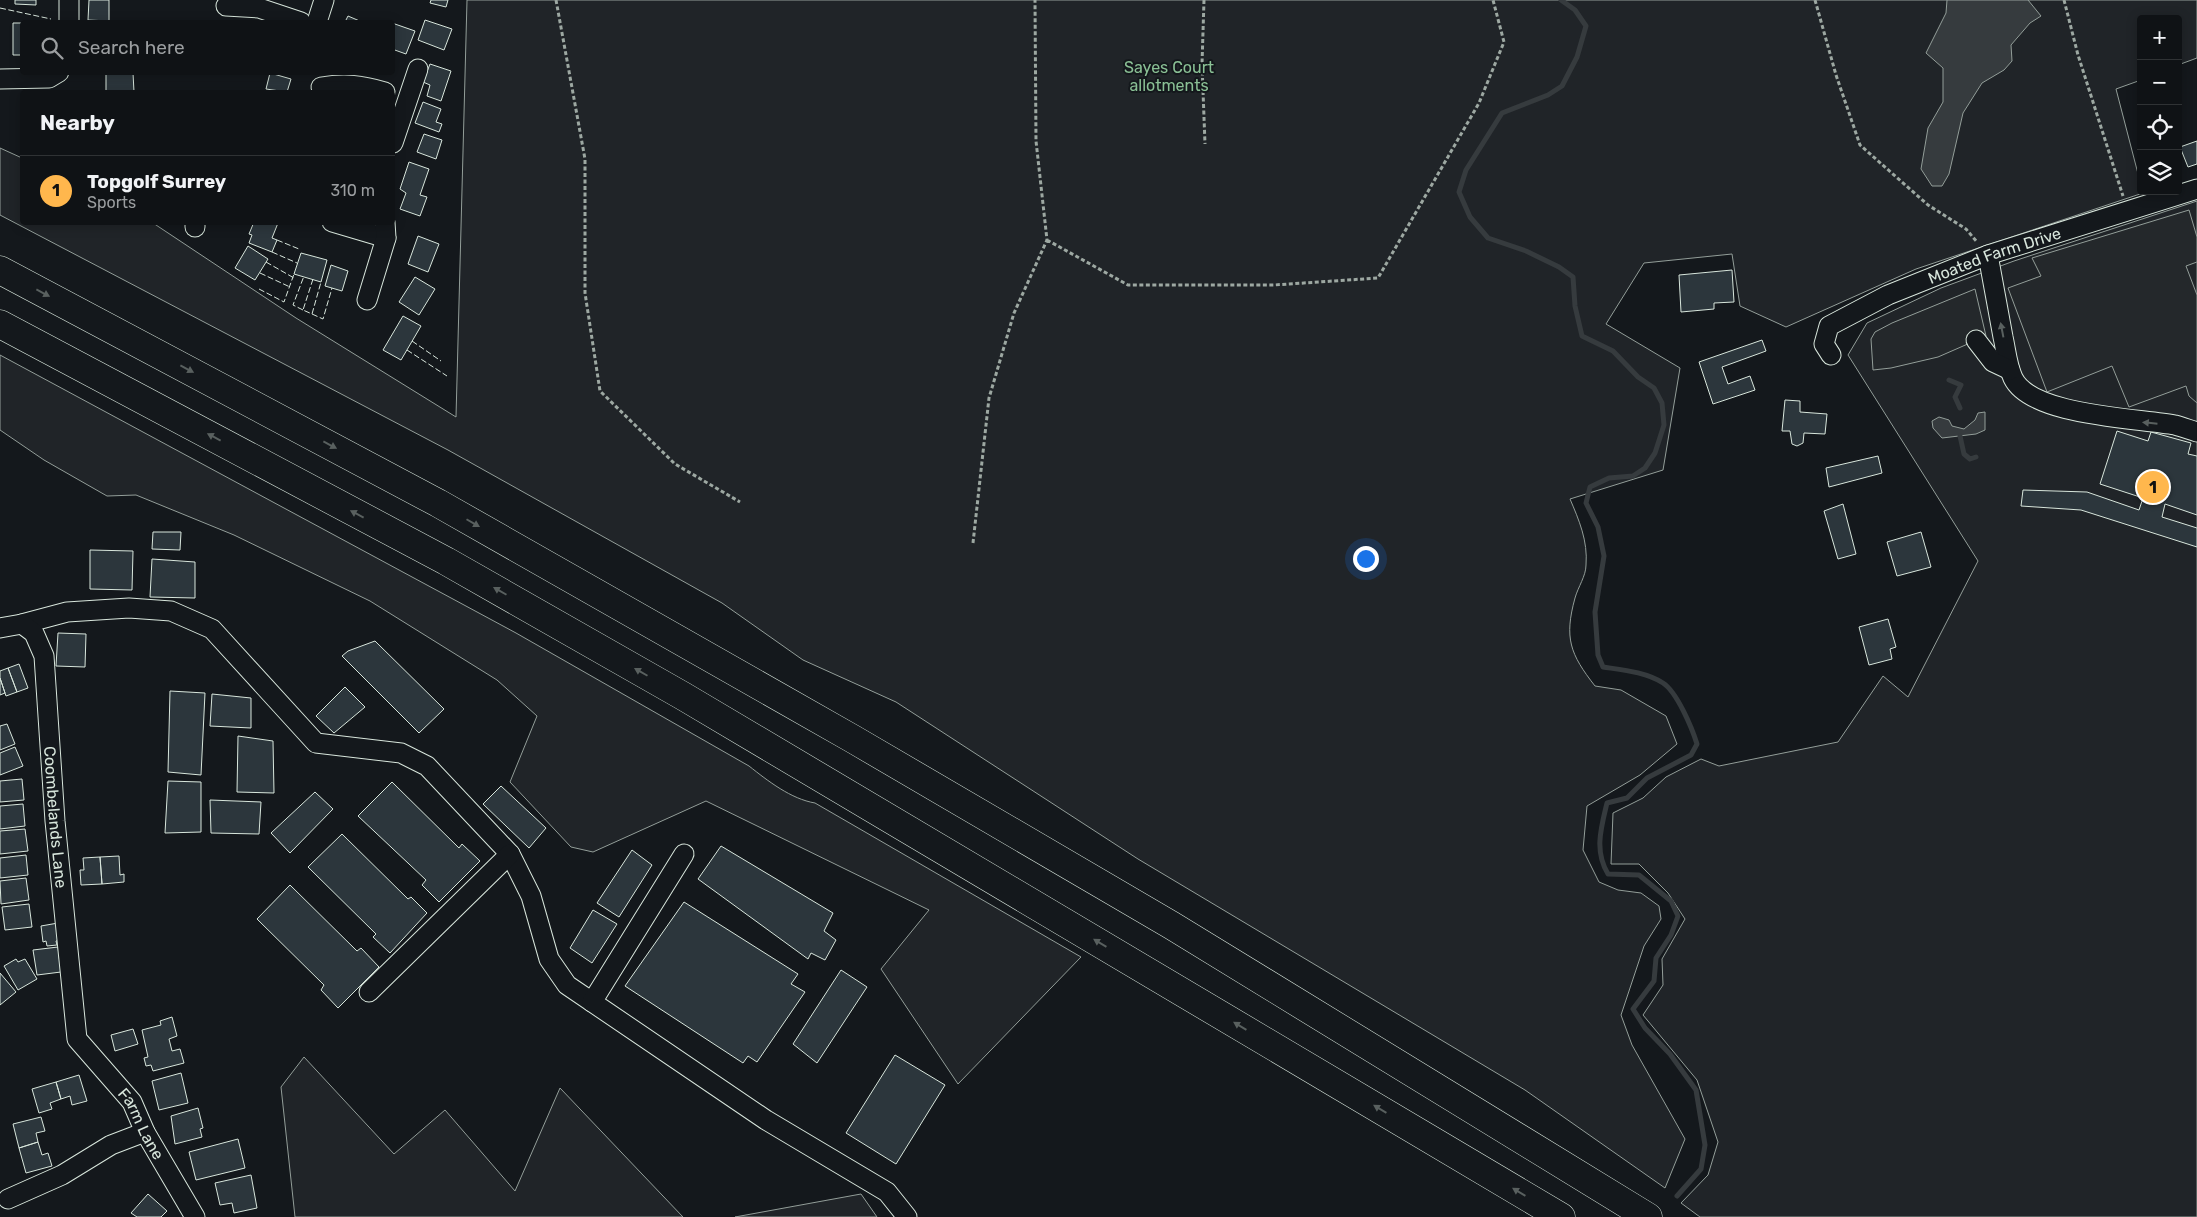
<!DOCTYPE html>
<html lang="en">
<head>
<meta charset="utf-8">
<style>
	:root { --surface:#0f1215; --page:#1d2022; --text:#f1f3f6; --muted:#9b9ea0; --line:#2f3234; --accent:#ffb74d }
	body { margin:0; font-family:Rubik,sans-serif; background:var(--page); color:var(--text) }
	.controls { position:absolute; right:15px; top:15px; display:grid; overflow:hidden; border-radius:5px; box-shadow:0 2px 12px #0003 }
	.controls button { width:45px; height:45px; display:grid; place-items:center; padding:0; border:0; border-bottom:1px solid var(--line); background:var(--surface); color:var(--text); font:25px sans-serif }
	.you { position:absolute; left:1365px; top:558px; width:18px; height:18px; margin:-12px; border:4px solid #fff; border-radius:50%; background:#1a73e8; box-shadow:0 0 0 8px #1a73e833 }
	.badge { display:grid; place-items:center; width:32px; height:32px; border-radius:50%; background:var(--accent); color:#111; font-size:16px; font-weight:700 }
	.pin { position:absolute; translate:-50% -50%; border:2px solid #fff; box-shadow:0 1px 5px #0006 }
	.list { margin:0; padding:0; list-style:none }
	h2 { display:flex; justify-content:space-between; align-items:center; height:65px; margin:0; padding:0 20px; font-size:21px }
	h2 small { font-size:16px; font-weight:400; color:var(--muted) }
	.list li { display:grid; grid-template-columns:32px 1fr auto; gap:15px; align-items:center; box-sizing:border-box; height:70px; padding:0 20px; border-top:1px solid var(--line) }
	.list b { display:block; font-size:19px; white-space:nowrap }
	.list p { margin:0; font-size:16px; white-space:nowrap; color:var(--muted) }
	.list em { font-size:16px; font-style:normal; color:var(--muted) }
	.icon { flex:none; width:28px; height:28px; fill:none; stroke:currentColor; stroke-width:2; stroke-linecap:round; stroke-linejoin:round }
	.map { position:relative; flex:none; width:2197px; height:1217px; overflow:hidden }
	.search { position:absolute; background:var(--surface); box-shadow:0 2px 12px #0003; left:20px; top:20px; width:375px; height:55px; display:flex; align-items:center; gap:12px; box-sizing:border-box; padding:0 18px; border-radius:5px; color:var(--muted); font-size:19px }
	.panel { position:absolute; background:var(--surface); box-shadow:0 2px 12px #0003; left:20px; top:90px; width:375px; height:135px; border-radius:5px }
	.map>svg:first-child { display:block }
	.green { fill:#202428; stroke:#939e99 }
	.parking { fill:#24282b; stroke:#939e99 }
	.water { fill:#363b3e; stroke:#939e99 }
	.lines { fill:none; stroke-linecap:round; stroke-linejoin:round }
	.stream { stroke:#363b3e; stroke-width:5 }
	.building { fill:#2c363c; stroke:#d8e6dc }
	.minor-casing { stroke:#d8e6dc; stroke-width:21 }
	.highway-casing { stroke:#d8e6dc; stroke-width:29 }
	.path { stroke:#9da8a2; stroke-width:3; stroke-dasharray:4 2.5; stroke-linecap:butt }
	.minor { stroke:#14181c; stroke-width:19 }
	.highway { stroke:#14181c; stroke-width:28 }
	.fence { stroke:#d8e6dc; stroke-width:1; stroke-dasharray:6 2.5; stroke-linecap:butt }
	.oneway { fill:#59605f }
	.labels { text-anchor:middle; stroke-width:4; stroke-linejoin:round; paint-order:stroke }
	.park-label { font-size:16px; fill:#8ac095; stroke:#14181c }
	.street-label { font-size:16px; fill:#d8e6dc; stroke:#14181c }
</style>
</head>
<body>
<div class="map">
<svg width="2197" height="1217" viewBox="0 0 2197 1217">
	<rect width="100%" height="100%" fill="#14181c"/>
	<path class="green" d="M467 0H2197V58L2178 65V19H2141V80L2116 89 2143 193 1916 269 1786 327 1740 306 1732 254 1644 263 1606 324 1680 368 1663 470 1570 499C1579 520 1588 541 1586 565 1586 576 1578 587 1575 598 1564 638 1570 654 1595 686L1621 690 1666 716 1677 744 1640 775 1587 806 1583 850 1599 882 1618 890 1641 893 1659 906 1661 919 1644 946 1621 1015 1632 1045 1685 1139 1665 1188 1525 1090 1138 859 896 702 803 660 722 603 448 450 0 215V148L22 158V222L153 223 296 318 456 417Z
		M2197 201V1217H1700L1681 1203 1708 1175 1718 1142 1697 1080 1643 1015 1663 985 1662 959 1685 919 1668 893 1639 864H1611L1613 813 1643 798 1666 777 1701 759 1719 766 1838 742 1883 676 1908 697 1978 561 1848 355 1867 323 1941 288 2014 261Z
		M0 355 516 633 749 766C768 781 791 799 815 803L1081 957 958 1084 881 969 929 910 706 801 593 852 571 847 510 782 537 716 497 680 370 601 234 535 136 495 107 496 44 460 0 430Z
		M304 1057 394 1154 445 1110 515 1191 560 1088 683 1217H295L281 1087Z
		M861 1194 877 1217H735Z"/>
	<path class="parking" d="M2189 210 2197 237V262L2186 266 2197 295V403L2189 396 2186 386 2129 407 2112 366 2047 392 2008 288 2041 276 2032 258Z
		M1975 289 1986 336 1938 357 1891 368 1873 370 1871 339 1875 332 1892 323Z"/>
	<path class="water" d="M1947 0H2028L2041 16 2030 23 2011 45 2012 61 2004 70 1982 83 1963 113 1949 174 1942 186H1932L1921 169 1928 128 1943 102V68L1926 53 1946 13Z
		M1985 412V430L1976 434 1942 438 1933 428 1932 421 1939 417 1949 420 1952 426 1964 429 1975 420 1978 413Z"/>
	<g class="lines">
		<path class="stream" d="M1561 0 1575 10 1586 26 1577 57 1562 86 1548 95 1502 113 1466 170 1459 192 1470 217 1488 238 1526 251 1559 267 1573 277 1575 306 1582 336 1613 351 1638 377 1654 388 1662 403 1664 425 1655 453 1645 468 1633 476 1609 478 1590 487 1586 503 1598 527 1604 556 1595 612 1598 655 1603 667C1623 670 1646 672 1663 683 1677 692 1692 728 1697 744L1691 755 1647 778 1627 798 1607 803C1601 828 1594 851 1608 874L1639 875 1671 901 1678 916 1671 935 1656 958 1654 981 1633 1009 1645 1028 1670 1054 1696 1090 1705 1145 1701 1169 1677 1196
			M1949 380 1961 385 1955 397 1960 408
			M1960 436 1964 454 1970 459 1976 457"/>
	</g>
	<path class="building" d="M15 0H36V5L15 4Z
		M89 0H109V21L88 20Z
		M431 0H448L446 7 430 3Z
		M348 16 362 22H345Z
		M425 20 452 29 444 50 418 40Z
		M13 23H22V55H13Z
		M392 23 415 31 406 54 392 49Z
		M430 64 451 71 441 101 427 96 430 85 423 82Z
		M133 73 134 92H106V74Z
		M270 73 291 79 287 92 266 89Z
		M423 102 441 109 436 122 442 124 439 132 415 123Z
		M424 134 442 140 436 159 417 152Z
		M2197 141V164L2188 167 2180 147Z
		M409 162 429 169 420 195 427 197 420 216 400 209 406 193 400 189Z
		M254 222 278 223 272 238 277 240 272 252 249 243 252 235 249 234Z
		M418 236 439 244 428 272 408 264Z
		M248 246 268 259 255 280 235 268Z
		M301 253 327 260 321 282 294 274Z
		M331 265 348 271 342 291 325 286Z
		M1732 270 1734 302 1714 303V309L1681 312 1679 275Z
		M415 277 435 289 419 315 399 302Z
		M403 316 421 326 401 360 383 350Z
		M1762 340 1766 351 1722 367 1728 384 1750 376 1755 390 1713 404 1699 362Z
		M1785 400 1800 401V412L1827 414 1825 434 1804 433 1803 443 1797 446 1792 444 1790 431H1782Z
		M2117 431 2148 441 2151 432 2191 443 2188 454 2197 456V515L2165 504 2162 517 2197 528V547L2081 510 2021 506 2023 490 2087 492 2139 510 2143 498 2100 484Z
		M1878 456 1882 473 1829 487 1826 468Z
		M1843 504 1856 554 1838 559 1824 511Z
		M153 532H181L180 550 152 549Z
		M1921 532 1931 567 1897 576 1887 542Z
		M90 550 133 551 132 590 90 589Z
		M152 559 195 562V598L150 597Z
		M1888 619 1896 647 1890 649 1892 659 1869 665 1859 627Z
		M58 633 86 634 85 667 56 666Z
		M375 641 444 709 419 733 342 656 348 651Z
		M19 664 28 688 17 692 8 668Z
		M8 668 17 692 6 696 0 678V671Z
		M0 678 5 693 0 695Z
		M345 687 365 707 334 733 316 716Z
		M170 691 205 693 201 775 168 772Z
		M212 694 251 698V728L210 726Z
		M7 724 15 744 0 750V726Z
		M238 736 273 741 274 793 237 792Z
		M15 747 23 766 0 775V753Z
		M22 779 24 800 0 802V781Z
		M168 781 201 782V832L165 833Z
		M392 782 459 848 462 844 480 861 439 902 422 885 426 880 358 816Z
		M501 786 546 828 529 848 483 804Z
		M315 792 333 809 290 853 271 833Z
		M210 800 261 802 259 834 211 833Z
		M23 804 25 826 0 829V806Z
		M25 829 28 851 0 854V831Z
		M342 834 408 899 411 897 427 913 390 953 373 937 376 934 308 867Z
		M721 846 833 913 824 931 836 940 825 960 811 953 808 959 698 879Z
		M632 850 652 865 619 917 597 903Z
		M26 855 28 875 0 878V858Z
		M119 856 120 875 124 874V882L102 884 100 857Z
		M100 857 102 884 81 885 80 870H84L83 858Z
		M26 878 29 900 1 904 0 881Z
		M290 885 357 951 361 948 379 967 338 1008 321 990 324 985 257 919Z
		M684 902 798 974 791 984 805 992 757 1062 748 1056 743 1063 625 986Z
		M29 904 32 927 5 930 2 907Z
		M593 910 617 924 592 963 570 948Z
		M58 923 60 940 56 941 57 945 47 946 46 941 43 942 41 926Z
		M58 947 61 972 37 975 33 950Z
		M16 959 18 962 25 959 37 979 18 990 4 966Z
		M841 970 867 987 817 1063 793 1044Z
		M0 973 16 992 0 1005Z
		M172 1017 177 1036 169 1039 172 1051 180 1049 184 1063 153 1071 151 1065 146 1066 144 1058 148 1057 142 1030 161 1025 160 1021Z
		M133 1029 138 1044 115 1051 111 1035Z
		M895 1055 945 1085 896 1164 846 1133Z
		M181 1073 188 1103 159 1110 152 1081Z
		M79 1075 87 1101 72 1105 70 1096 61 1099 56 1082Z
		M56 1082 61 1099 50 1103 52 1109 39 1113 32 1089Z
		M198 1108 203 1128 200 1129 202 1137 175 1144 171 1116Z
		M41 1117 45 1131 36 1133 38 1142 19 1148 13 1124Z
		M238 1139 245 1168 196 1180 189 1152Z
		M38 1142 42 1155 48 1153 52 1166 26 1173 19 1148Z
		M251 1175 257 1208 234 1213 232 1203 220 1205 215 1183Z
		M148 1194 167 1211 161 1217H137L131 1213Z"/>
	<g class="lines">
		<defs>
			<g id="minor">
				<path d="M69 0V22"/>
				<path d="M226 6 259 8 301 22"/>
				<path d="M317 22 324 0"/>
				<path d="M0 79 49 78 59 72"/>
				<path d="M321 87C345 83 362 85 385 92"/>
				<path d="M393 143 418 69"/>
				<path d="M332 222 386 238"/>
				<path d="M195 227V222"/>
				<path d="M1988 255C1993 282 1998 310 2003 337 2006 350 2007 365 2013 378 2031 416 2137 418 2175 425 2183 427 2190 430 2197 432"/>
				<path d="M367 300 386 238 385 222"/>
				<path d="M1976 340 1993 362 2010 370"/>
				<path id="s1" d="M1831 355 1824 344 1829 326 1888 295 1988 255 2197 189"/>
				<path d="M22 624 67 612 129 608 171 611 212 629 316 743 401 753 427 766 510 854 531 896 549 959 567 985 766 1120 887 1192 907 1217"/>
				<path id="s2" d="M0 628 22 624 34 633 44 656 55 821 77 1039 132 1102 145 1132 195 1217"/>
				<path d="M369 992 510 854"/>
				<path d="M592 1002 684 854"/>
				<path d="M8 1199 62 1175 111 1145 145 1132"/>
			</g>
			<path id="highway" d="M0 270 438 503 853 739 1171 925 1648 1217
				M0 324 446 561 683 696 1561 1217"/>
		</defs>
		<use href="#minor" class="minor-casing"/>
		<use href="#highway" class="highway-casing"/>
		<path class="path" d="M556 0 585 159V293L600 391 675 464 740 502
			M1204 0 1202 64 1205 144
			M1815 0 1836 75 1860 145 1928 205 1966 229 1977 242
			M2064 0 2078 55 2123 196
			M1047 240 1128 285H1274L1378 278 1479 103 1504 42 1493 0
			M973 543 989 398 1014 313 1047 240 1036 141 1035 0"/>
		<use href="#minor" class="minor"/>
		<use href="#highway" class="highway"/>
		<path class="fence" d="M0 8 51 19
			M277 240 299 249
			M272 252 297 263
			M266 262 294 278
			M260 273 290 287
			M313 279 303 310 312 314 321 282
			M259 289 284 302 294 274
			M303 310 293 305 304 276
			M312 314 323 319 332 288
			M412 341 441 361
			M407 350 447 376"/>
	</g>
	<defs><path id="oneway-solid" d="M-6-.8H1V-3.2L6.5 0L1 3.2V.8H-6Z" transform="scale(1.25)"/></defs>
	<g class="oneway">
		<use href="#oneway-solid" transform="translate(43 293) rotate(28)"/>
		<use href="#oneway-solid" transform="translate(2002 330) rotate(-101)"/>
		<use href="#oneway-solid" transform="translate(187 369) rotate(28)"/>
		<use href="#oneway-solid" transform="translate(2150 423) rotate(-174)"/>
		<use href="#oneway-solid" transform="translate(214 437) rotate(-152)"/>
		<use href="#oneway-solid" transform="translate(330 445) rotate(28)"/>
		<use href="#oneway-solid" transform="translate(357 514) rotate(-152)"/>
		<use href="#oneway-solid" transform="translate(473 523) rotate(30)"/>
		<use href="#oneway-solid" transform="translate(500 591) rotate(-150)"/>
		<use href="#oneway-solid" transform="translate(641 672) rotate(-150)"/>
		<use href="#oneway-solid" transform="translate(1100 943) rotate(-149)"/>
		<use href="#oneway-solid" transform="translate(1240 1026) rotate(-149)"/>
		<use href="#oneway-solid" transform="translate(1380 1109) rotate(-149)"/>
		<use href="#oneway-solid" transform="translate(1519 1192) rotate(-149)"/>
	</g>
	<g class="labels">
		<g class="park-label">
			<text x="1169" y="73">Sayes Court<tspan x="1169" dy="18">allotments</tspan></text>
		</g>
		<g class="street-label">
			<text dy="6" stroke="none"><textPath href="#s1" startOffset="212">Moated Farm Drive</textPath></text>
			<text dy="6" stroke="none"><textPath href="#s2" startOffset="224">Coombelands Lane</textPath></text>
			<text dy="6" stroke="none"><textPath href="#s2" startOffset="554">Farm Lane</textPath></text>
		</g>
	</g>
</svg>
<div class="controls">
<button>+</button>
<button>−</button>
<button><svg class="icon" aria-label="locate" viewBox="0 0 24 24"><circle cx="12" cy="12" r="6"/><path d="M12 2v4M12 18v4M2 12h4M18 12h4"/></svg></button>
<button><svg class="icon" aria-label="layers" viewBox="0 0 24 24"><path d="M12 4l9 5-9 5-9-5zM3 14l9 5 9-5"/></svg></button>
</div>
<div class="you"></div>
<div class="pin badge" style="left:2153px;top:487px">1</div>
<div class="search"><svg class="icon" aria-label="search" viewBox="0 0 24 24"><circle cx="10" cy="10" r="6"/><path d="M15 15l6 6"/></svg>Search here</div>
<section class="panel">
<h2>Nearby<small></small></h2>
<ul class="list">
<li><span class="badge">1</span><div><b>Topgolf Surrey</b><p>Sports</p></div><em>310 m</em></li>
</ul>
</section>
</div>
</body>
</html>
